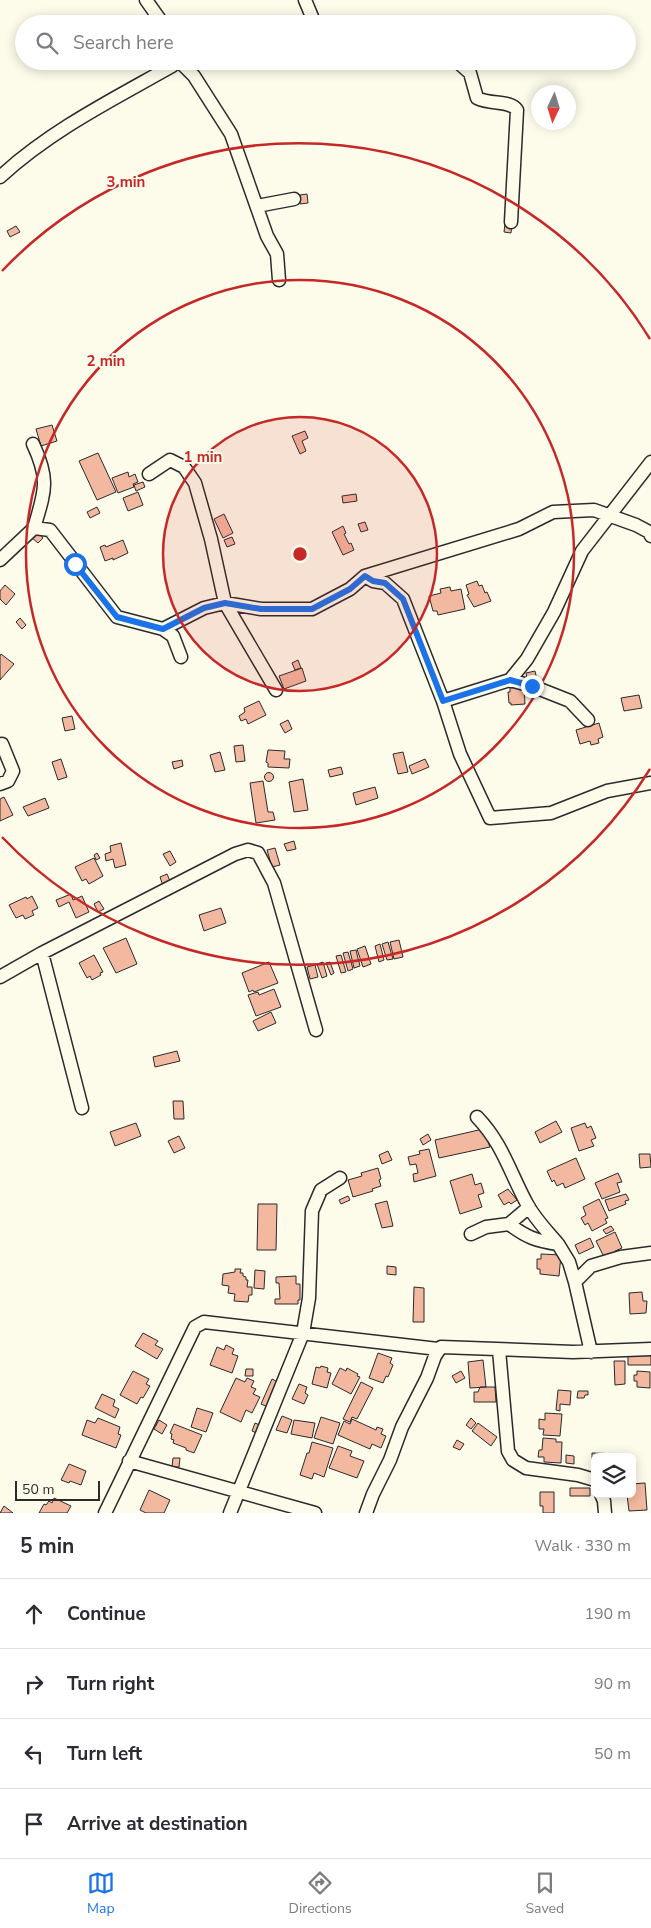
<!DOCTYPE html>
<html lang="en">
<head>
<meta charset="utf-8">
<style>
	:root { --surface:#fff; --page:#f7f7f7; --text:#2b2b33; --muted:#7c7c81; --line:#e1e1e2; --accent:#1a73e8 }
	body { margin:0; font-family:"Nunito Sans",sans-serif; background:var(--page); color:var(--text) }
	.controls { position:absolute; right:15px; bottom:15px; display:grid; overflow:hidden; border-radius:8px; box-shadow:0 2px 12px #0003 }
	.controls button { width:45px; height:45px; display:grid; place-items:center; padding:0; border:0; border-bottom:1px solid var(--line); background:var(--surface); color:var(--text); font:25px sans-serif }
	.compass { position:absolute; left:531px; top:85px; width:45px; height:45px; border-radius:50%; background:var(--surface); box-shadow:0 2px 12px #0003; rotate:184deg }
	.scale { position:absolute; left:15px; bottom:12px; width:85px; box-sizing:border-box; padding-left:5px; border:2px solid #2b2b2b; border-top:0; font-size:14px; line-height:18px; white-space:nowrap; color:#2b2b2b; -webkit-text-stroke:4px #fdfbea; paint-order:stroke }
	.stop { position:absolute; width:15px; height:15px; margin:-11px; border:4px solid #1a73e8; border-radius:50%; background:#fff }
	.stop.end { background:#1a73e8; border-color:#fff; box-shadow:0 1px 5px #0008 }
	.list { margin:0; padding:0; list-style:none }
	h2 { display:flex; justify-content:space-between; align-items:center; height:65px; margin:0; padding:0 20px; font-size:21px }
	h2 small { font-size:16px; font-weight:400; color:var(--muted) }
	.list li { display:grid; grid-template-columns:32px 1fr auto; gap:15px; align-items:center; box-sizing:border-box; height:70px; padding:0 20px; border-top:1px solid var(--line) }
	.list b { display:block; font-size:19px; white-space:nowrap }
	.list em { font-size:16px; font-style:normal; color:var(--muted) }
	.icon { flex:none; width:28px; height:28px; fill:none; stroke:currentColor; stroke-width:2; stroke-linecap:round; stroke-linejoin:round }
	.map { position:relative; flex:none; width:651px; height:1513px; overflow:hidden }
	.search { position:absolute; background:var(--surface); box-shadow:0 2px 12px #0003; left:15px; right:15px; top:15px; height:55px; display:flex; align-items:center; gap:12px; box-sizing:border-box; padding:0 18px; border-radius:28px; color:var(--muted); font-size:19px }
	.sheet { height:345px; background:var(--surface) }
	nav { display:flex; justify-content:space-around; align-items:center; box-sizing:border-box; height:70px; border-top:1px solid var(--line); background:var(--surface); font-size:14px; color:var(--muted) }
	nav a { display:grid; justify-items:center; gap:2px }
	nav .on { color:var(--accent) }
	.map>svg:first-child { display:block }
	.building { fill:#f2b8a0; stroke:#2b2b2b }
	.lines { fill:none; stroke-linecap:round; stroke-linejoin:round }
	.minor-casing { stroke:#2b2b2b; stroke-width:15 }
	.minor { stroke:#fdfbea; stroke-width:12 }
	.route { stroke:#1a73e8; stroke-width:6 }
	.ring { fill:none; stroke:#c62828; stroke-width:2.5 }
	.centre { fill:#c62828; stroke:#fdfbea; stroke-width:2.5 }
	.ring-label { font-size:15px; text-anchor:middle; font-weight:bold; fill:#c62828; stroke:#fdfbea; stroke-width:4; stroke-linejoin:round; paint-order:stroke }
</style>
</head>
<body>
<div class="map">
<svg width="651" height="1513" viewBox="0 0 651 1513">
	<rect width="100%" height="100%" fill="#fdfbea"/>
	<path class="building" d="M307 194 308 203 300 204V195Z
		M505 224H512L511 233 504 232Z
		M16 226 20 232 10 237 7 231Z
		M52 425 57 441 41 446 36 429Z
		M305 431 308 438 302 441 306 451 300 454 292 436Z
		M98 453 116 492 97 500 79 461Z
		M128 472 129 477 135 474 138 482 133 484 134 487 118 493 112 478Z
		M143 482 145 487 136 491 134 485Z
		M138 492 143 505 128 511 123 498Z
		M356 494 357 501 343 503 342 496Z
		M97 507 100 513 90 518 87 512Z
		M224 514 233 533 223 538 214 519Z
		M365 522 368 530 361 532 358 524Z
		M343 526 346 533 344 534 349 544 351 543 354 550 343 555 332 532Z
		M37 531 43 538 38 543 31 537Z
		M232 537 235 544 227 547 224 540Z
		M123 540 128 553 113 560V558L105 561 100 547 105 545 106 547Z
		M477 581 479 586 482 585 485 593 487 592 491 601 474 607 467 595 469 594 466 585Z
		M5 585 15 594 6 605 0 599V591Z
		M450 587 451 591 461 589 465 609 438 615 437 611H433L429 596 441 593 440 589Z
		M20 618 26 625 22 629 16 622Z
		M1 654 14 664 0 680V656Z
		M298 660 301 668 295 670 292 663Z
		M302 668 306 681 284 689 279 676Z
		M535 671 537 680 528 683 526 673Z
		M524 687 525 704 511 705V703H509L508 692H510V688Z
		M639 695 642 708 624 711 621 698Z
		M259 701 266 715 248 724 246 719 241 721 239 716 245 712 244 708Z
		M72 716 75 729 65 731 62 718Z
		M288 720 292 729 285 733 280 724Z
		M599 723 603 737 598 739 599 743 591 745 590 741 580 744 576 730Z
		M243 745 245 761 236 762 234 746Z
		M268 750 285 751 284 759H290L289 768 268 767V763L266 762Z
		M220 752 225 770 215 772 210 755Z
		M403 752 408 772 398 774 393 754Z
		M61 759 67 777 58 780 52 762Z
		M425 759 429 767 412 774 409 766Z
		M182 760 183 766 174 769 172 762Z
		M341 767 343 774 330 777 328 770Z
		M264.5 777a4.5 4.5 0 1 1 9 0a4.5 4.5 0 1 1-9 0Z
		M303 779 308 810 294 812 289 782Z
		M263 781 268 812H273L275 820 256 823 250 783Z
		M375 787 378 798 356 805 353 793Z
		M4 797 13 815 0 821V799Z
		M45 798 49 808 28 816 23 807Z
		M294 841 296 849 287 851 284 844Z
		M121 843 126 865 115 868 113 859 106 861 105 854 111 852 110 846Z
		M275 848 280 865 272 867 267 850Z
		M170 851 176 862 170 866 163 854Z
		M97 853 100 858 96 860 94 855Z
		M94 858 103 876 89 884 86 879 82 881 75 867Z
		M167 874 171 883 163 886 160 877Z
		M71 894 73 900 82 896 89 912 76 918 69 902 59 907 56 900Z
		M32 896 38 908 32 911 34 915 25 919 23 915 16 918 9 905 26 897 27 899Z
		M99 901 104 909 98 912 94 904Z
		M221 908 226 923 204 931 199 915Z
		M126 938 137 964 116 973 103 948Z
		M399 940 403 957 394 959 390 942Z
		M388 942 393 959 387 960 382 944Z
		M380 944 384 960 379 962 375 946Z
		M365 946 371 964 363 967 357 949Z
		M356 950 360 966 354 968 350 951Z
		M348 952 353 969 348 971 343 953Z
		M94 955 103 972 100 973 101 975 92 980 90 976 87 978 79 963Z
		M341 955 346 972 341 973 336 956Z
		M269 962 278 983 254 992 253 990 249 992 242 973Z
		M323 962 327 976 322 978 317 964Z
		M330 962 334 973 331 975 326 963Z
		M315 965 318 977 310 979 307 967Z
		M274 989 281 1007 256 1016 248 995 258 992 259 995Z
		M271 1012 276 1023 258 1031 253 1021Z
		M177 1051 180 1061 155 1067 153 1057Z
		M173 1101H183L184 1119H174Z
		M556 1121 562 1132 540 1143 535 1132Z
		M136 1123 141 1136 115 1146 110 1132Z
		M585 1123 587 1128 591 1126 596 1138 591 1140 594 1146 579 1151 571 1128Z
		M483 1129 490 1147 439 1158 435 1140Z
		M428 1134 431 1140 423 1145 420 1139Z
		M179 1136 185 1148 174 1153 168 1141Z
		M429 1149 436 1176 414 1182 413 1174 418 1173 416 1164 410 1165 408 1157 420 1154 419 1151Z
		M388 1151 392 1160 382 1164 379 1155Z
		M639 1154H650L651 1167 640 1168Z
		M576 1158 585 1179 565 1188 563 1183 557 1186 554 1180 552 1182 547 1171Z
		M378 1168 381 1179 379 1180 381 1186 372 1189 373 1191 353 1197 348 1180 362 1176 361 1173Z
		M618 1173 622 1182 617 1183 620 1192 602 1199 595 1183Z
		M472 1174 475 1185 481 1183 484 1193 478 1195 482 1207 460 1214 450 1181Z
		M508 1189 517 1200 511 1204 509 1202 504 1205 498 1195Z
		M626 1194 629 1200 625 1201 626 1204 609 1211 605 1200Z
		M348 1196 350 1200 341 1204 339 1200Z
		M599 1199 608 1218 605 1219 607 1223 592 1231 588 1223 585 1225 581 1218 586 1215 583 1207Z
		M387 1201 393 1226 382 1228 375 1204Z
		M258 1204H277L276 1250H257Z
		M611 1226 614 1230 606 1234 603 1230Z
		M615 1232 622 1248 615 1251 616 1254 604 1257 596 1241Z
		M590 1238 594 1247 579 1254 575 1245Z
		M541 1254 561 1255 559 1276 540 1274V1269H537V1259H541Z
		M387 1266 396 1267V1275L387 1274Z
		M235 1269H241L240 1273H243V1276L246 1277V1280H248L247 1287H252V1295H249L248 1302 234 1301 235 1294 228 1293 229 1286 222 1285 223 1274 235 1272Z
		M255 1270 265 1271 264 1289 254 1288Z
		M296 1276V1284H300V1300H298V1304H275V1299H280L279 1283H276V1277Z
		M414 1287 424 1288V1322H413Z
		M642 1292 643 1301H647L646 1313 630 1314 629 1293Z
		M143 1333 158 1341 155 1345 163 1349 157 1359 135 1346Z
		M226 1345 234 1349 232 1354 238 1356 232 1373 210 1365 217 1347 224 1350Z
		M378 1353 392 1358 390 1363 393 1365 388 1377 386 1376 383 1383 369 1378Z
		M628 1354H651V1365H628Z
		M483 1360 486 1387 470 1388 468 1362Z
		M614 1361H625V1384L615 1385Z
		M321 1366 328 1368 327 1372 331 1373 327 1388 312 1384 316 1367 320 1368Z
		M340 1368 346 1371 347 1368 358 1374 357 1376 360 1377 351 1394 332 1384Z
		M246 1369H253V1376H245Z
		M133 1371 149 1379 146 1384 150 1386 143 1398 141 1397 137 1404 120 1395Z
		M461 1371 465 1378 456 1383 452 1376Z
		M637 1371 650 1372V1388L637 1387V1381H634V1375H637Z
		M236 1378 245 1382 247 1378 254 1381 251 1387 256 1389 253 1394 260 1397 252 1413 246 1410 241 1422 220 1412Z
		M272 1379 280 1383 270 1408 261 1404Z
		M361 1382 373 1388 357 1419 352 1417 350 1422 343 1419Z
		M299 1384 307 1387 305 1393 308 1395 304 1404 292 1399Z
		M480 1387H495L496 1402H474V1392H478Z
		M558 1390 571 1391 570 1405 560 1404V1411L556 1410Z
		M578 1391H588V1395H585L584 1398H577Z
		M102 1394 115 1400 113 1406 119 1409 115 1418 95 1408Z
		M197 1408 213 1413 206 1432 191 1427Z
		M545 1413 562 1414 560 1436 543 1435 544 1429H539V1419L545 1420Z
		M282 1416 292 1420 287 1433 276 1430Z
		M321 1417 340 1423 333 1444 314 1438Z
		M98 1418 120 1427 118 1434 121 1435 116 1448 82 1435 87 1420 95 1423Z
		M471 1418 476 1423 471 1429 466 1425Z
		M352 1419 376 1430 377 1427 383 1429 381 1434 386 1436 381 1448 372 1444 370 1449 338 1435 344 1421 350 1424Z
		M159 1420 167 1425 162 1434 154 1429Z
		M294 1420 315 1423 312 1438 291 1434Z
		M255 1423 262 1426 259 1434 252 1431Z
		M478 1423 497 1437 491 1446 472 1431Z
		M174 1424 202 1435 194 1453 186 1450V1448L173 1443 174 1440 171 1439 172 1434 170 1433Z
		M543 1438 556 1439V1442H562L561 1463 544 1462V1457H538L539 1450H542Z
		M457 1440 464 1444 460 1450 453 1447Z
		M312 1442 333 1448 324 1477 314 1473 312 1479 300 1475 307 1453H309Z
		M338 1446 352 1451 350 1456 364 1461 357 1478 329 1468Z
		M592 1453 621 1454V1457H595V1464H592Z
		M566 1455 574 1456V1464L566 1463Z
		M173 1458H180L179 1467H172Z
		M69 1464 86 1471 81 1485 70 1481 69 1483 61 1480Z
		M645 1483 647 1510 629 1511 627 1495 625 1494H632V1484Z
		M570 1488H590V1496H570Z
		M149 1490 170 1500 164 1513H146L140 1510Z
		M540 1492H554V1513H543V1506H540Z
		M54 1498 71 1506 67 1513H39L44 1504 46 1505 49 1501 52 1503Z
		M4 1506 13 1513H0Z"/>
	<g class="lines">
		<defs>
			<path id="minor" d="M146 0 163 24
				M305 0 315 24
				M179 61 194 76 231 134 267 236 277 254 279 280
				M371 61H382
				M462 61 461 65 470 73 477 98C491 105 510 100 517 110L511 222
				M0 177C51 130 112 100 172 66L177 61
				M257 206 294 199
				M33 444C50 480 45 491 34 528
				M149 474 170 460 184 467 195 483 211 539 225 603 276 690
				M0 560 34 528 50 530 117 617 163 629 204 608 225 603 261 609H312L350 589 365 576 519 529 553 512 594 510 636 525 649 532 651 536
				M365 576 373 581 385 583 403 599 443 701 460 754 490 818 551 813 607 791 651 783
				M163 629 173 636 181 657
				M510 680 532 686 570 701 588 720
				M443 701 510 680 527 659 554 612 582 551 651 462
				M0 784 8 781 13 771 2 744
				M42 953 82 1108
				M0 977 42 953 235 854 248 850 258 853 274 883 316 1030
				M477 1117C503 1144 510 1173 527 1204 535 1219 547 1231 558 1244
				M509 1224 529 1207
				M471 1234 486 1227 509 1224C526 1237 536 1241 558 1244L569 1262 575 1282 591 1266 621 1257 651 1253
				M575 1282 591 1352
				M499 1350 508 1451 513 1460 526 1468 578 1475 595 1480
				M129 1461 315 1513
				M601 1494 604 1501 605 1513
				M105 1513 195 1327 204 1322 438 1349
				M230 1513 303 1333 309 1298 312 1211 321 1190 340 1178
				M366 1513 373 1494 390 1460 402 1427 427 1378 435 1356 441 1347 573 1352 651 1349"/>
		</defs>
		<use href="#minor" class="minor-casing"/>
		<use href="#minor" class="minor"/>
	</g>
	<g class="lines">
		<path class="route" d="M75 564 117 617 163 629 204 608 225 603 261 609H312L350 589 365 576 373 581 385 583 403 599 443 701 510 680 532 686"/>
	</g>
	<circle cx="300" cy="554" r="137" fill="#c62828" fill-opacity=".12"/>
	<g class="ring">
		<circle cx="300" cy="554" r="137"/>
		<circle cx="300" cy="554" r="274"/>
		<path d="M650 769A411 411 0 0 1 2 837M2 271A411 411 0 0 1 650 339"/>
	</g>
	<circle cx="300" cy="554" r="8" class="centre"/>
	<g class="ring-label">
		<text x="126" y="187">3 min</text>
		<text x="106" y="366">2 min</text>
		<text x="203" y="462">1 min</text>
	</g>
</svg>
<div class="controls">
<button><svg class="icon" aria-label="layers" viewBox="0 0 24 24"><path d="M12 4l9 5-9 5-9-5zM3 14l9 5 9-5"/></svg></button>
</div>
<svg class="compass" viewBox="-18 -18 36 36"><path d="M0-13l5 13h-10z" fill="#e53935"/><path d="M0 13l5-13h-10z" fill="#7c7c81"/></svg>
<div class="scale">50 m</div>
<div class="stop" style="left:75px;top:564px"></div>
<div class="stop end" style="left:532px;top:686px"></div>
<div class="search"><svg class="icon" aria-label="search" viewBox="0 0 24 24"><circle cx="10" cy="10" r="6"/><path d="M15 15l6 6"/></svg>Search here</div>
</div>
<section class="sheet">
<h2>5 min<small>Walk · 330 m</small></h2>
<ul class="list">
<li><svg class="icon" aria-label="ahead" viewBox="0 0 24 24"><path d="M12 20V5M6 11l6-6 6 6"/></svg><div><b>Continue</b></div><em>190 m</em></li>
<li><svg class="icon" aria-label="right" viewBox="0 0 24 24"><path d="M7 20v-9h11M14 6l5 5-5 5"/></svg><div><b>Turn right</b></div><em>90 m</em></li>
<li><svg class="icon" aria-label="left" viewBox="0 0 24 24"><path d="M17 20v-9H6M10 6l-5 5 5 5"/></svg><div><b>Turn left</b></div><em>50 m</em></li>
<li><svg class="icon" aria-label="arrive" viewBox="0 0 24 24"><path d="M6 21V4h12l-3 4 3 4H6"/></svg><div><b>Arrive at destination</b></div></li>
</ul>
</section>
<nav>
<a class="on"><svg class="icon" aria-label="map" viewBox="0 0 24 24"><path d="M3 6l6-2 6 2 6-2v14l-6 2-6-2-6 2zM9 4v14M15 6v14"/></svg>Map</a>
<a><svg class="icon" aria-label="directions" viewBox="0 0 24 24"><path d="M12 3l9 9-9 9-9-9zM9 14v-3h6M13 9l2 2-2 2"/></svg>Directions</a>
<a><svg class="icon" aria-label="saved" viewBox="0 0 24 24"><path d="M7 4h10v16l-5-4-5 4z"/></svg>Saved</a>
</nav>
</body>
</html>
